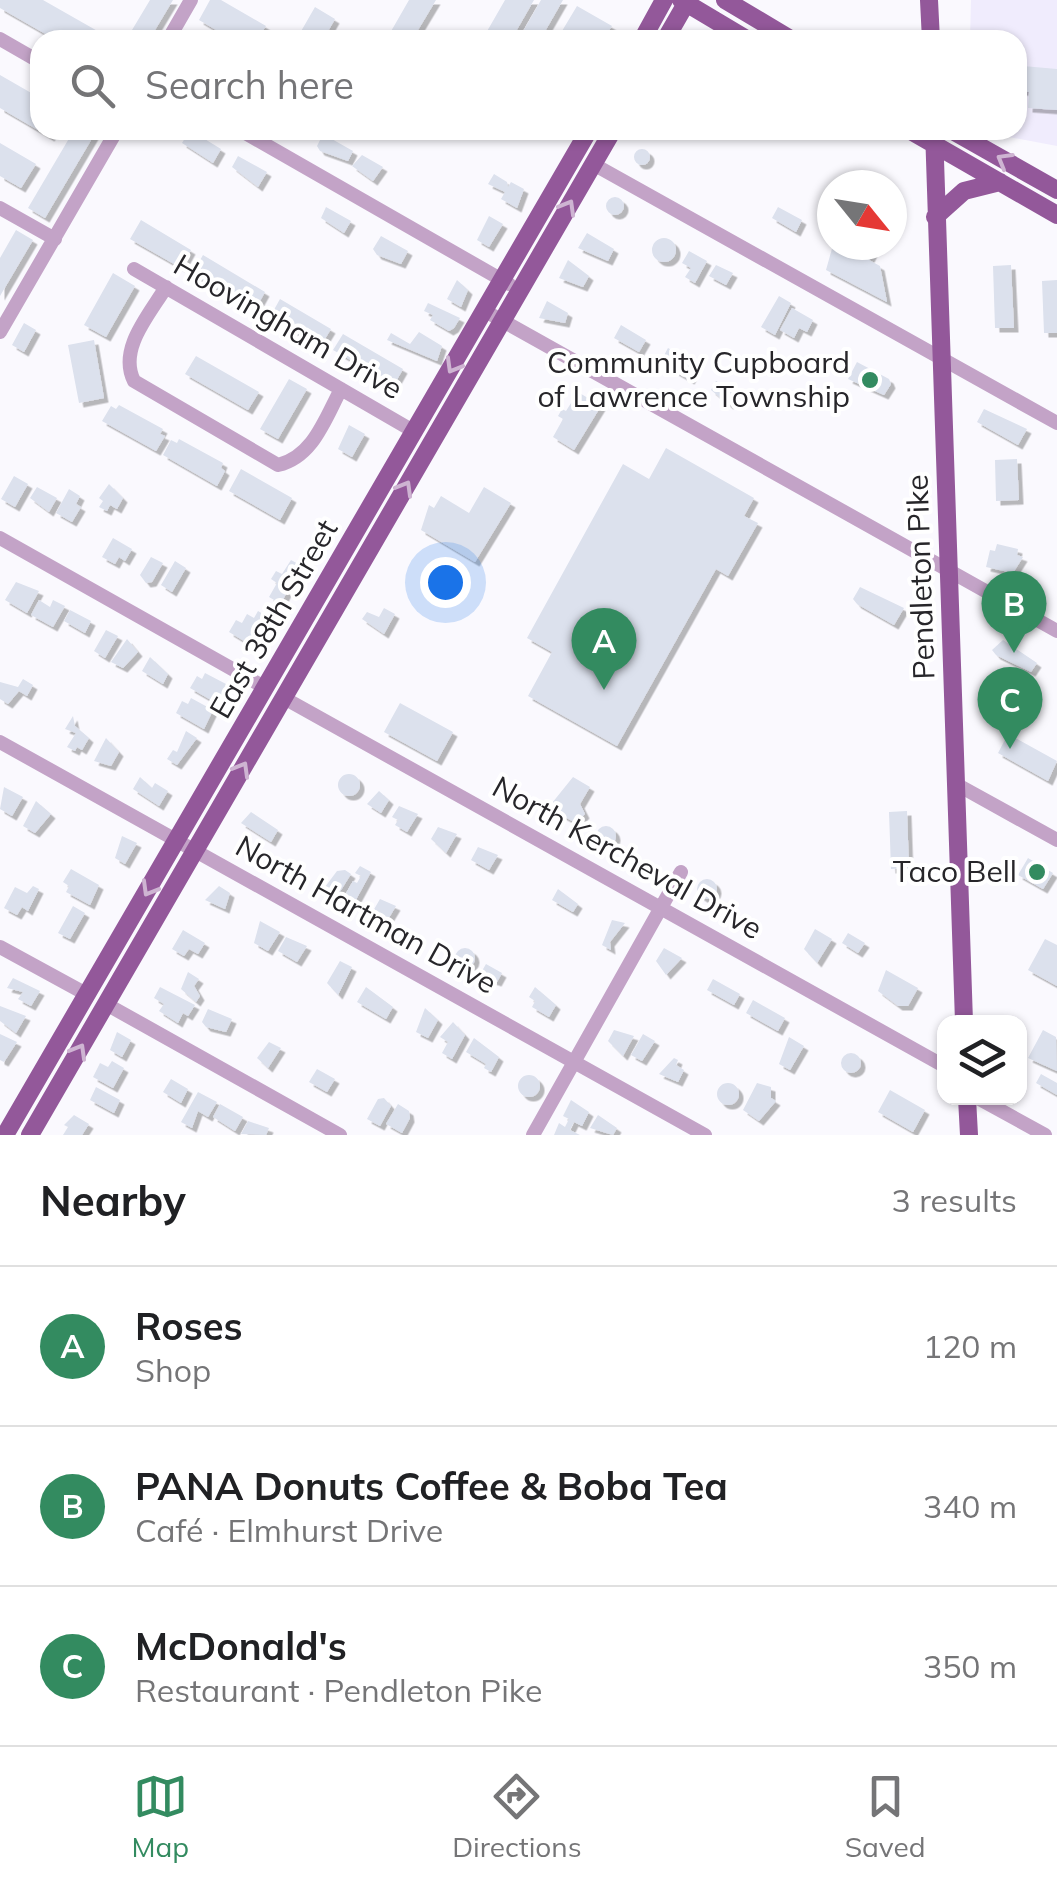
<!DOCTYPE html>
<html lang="en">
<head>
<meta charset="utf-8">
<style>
	:root { --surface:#fff; --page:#f2f2f2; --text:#202124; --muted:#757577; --line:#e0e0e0; --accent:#338b60 }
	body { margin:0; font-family:Mulish,sans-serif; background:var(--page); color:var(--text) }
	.controls { position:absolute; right:30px; bottom:30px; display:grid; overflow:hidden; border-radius:20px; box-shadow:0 2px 8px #0004 }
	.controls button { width:90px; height:90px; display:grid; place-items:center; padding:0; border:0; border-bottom:2px solid var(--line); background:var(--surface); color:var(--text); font:50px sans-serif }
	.compass { position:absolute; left:817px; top:170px; width:90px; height:90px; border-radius:50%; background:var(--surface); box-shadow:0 2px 8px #0004; rotate:120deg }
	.you { position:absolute; left:445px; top:582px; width:35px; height:35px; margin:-25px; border:8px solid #fff; border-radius:50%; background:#1a73e8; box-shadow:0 0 0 15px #1a73e833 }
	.badge { display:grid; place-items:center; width:65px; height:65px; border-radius:50%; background:var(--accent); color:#fff; font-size:32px; font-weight:700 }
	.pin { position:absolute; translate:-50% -82px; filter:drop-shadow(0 2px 5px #0008) }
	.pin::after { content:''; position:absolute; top:52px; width:35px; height:30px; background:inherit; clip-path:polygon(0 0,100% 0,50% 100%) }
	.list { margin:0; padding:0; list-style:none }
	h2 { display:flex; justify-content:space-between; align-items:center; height:130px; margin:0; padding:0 40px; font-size:42px }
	h2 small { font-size:32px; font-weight:400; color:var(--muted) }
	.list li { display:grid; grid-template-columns:65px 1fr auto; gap:30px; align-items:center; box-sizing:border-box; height:160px; padding:0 40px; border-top:2px solid var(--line) }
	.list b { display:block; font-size:38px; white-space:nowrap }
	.list p { margin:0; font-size:32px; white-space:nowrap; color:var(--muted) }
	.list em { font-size:32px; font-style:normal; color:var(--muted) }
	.icon { flex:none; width:55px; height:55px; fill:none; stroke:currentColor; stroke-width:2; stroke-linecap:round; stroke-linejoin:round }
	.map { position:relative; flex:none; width:1057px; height:1135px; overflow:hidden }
	.search { position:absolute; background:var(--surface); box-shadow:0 2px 8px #0004; left:30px; right:30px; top:30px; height:110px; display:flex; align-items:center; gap:25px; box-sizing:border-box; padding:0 35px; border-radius:30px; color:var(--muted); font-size:38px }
	.sheet { height:610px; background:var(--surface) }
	nav { display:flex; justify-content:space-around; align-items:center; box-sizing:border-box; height:140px; border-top:2px solid var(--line); background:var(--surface); font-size:28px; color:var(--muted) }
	nav a { display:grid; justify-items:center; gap:5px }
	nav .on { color:var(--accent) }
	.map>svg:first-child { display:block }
	.built { fill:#f0ecfd }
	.building { fill:#dce1ed; filter:url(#shadow) }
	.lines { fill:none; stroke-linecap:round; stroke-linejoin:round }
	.minor { stroke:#c3a3c7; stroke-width:14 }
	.major { stroke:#93589a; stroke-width:18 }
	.oneway { stroke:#ceb4d2 }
	.poi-dot { fill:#338b60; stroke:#fff; stroke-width:4 }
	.labels { text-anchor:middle; stroke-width:8; stroke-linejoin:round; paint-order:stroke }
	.street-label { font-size:30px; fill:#27262a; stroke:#fff }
	.poi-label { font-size:30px; fill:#27262a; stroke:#fff; text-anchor:end }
</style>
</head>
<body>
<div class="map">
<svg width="1057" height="1135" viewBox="0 0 1057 1135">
	<defs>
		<filter id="shadow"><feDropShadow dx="4.5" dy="4.5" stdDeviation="0" flood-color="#0004"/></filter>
	</defs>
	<rect width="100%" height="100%" fill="#faf9fe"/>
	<path class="built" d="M971 0H1057V146L998 135 997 130H1017V40H970Z"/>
	<path class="building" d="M0 0H43L108 37 56 40 0 8Z
		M150 0H173L149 40H126Z
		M210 0H221L266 26 257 40H233L199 20Z
		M409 0H436L412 40H386Z
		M505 0H534L511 40H482Z
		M541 0H563L540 40H530L521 35Z
		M577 6 612 26 603 40H578L562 31Z
		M315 7 335 19 323 40H296Z
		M1023 66 1057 69V110L1028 108 1029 92 1021 91Z
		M0 75 40 98V130H54L50 137 0 108Z
		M74 130H97L45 218 28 208Z
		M190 130 221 149 213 163 182 143Z
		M323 134 353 151 348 161 320 151 317 146Z
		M0 143 36 164 21 188 0 176Z
		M634 157a8 8 0 1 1 16 0a8 8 0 1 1-16 0Z
		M362 155 383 167 373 181 352 166Z
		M238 156 267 172 258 187 232 167Z
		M494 174 507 182 508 187 511 182 524 189 517 208 501 199 505 192 488 184Z
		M606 206a9 9 0 1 1 18 0a9 9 0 1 1-18 0Z
		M326 207 351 221 344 233 321 218Z
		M778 207 802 220 796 232 772 218Z
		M489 216 503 224 489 247 477 240Z
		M141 220 191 250 181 268 130 239Z
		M16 230 33 240 0 296V258Z
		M587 233 614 249 608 261 578 248Z
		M381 236 408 251 401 264 377 255 373 249Z
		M652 250a12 12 0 1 1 24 0a12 12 0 1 1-24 0Z
		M833 245H866L874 250 869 260 880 266 887 302 826 270Z
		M689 251 707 261 695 283 685 277 691 268 682 263Z
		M203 255 265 292 255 310 192 274Z
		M568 260 589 276 583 287 559 278Z
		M716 265 733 273 726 285 709 276Z
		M1011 265 1014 328H995L993 266Z
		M113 273 135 286 106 337 84 325Z
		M457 280 468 290 461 307 447 299Z
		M1057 280V333H1044L1042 281Z
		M779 296 791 303 775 335 761 327Z
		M280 299 331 329 320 347 270 317Z
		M547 301 568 313 565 323 539 318Z
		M428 303 460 318 454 328 449 331 430 320 433 315 424 311Z
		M792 308 813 320 807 332 799 328 794 338 780 330Z
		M24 323 36 330 24 352 12 345Z
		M621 325 646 340 639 352 614 338Z
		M419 332 442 346 437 361 387 340 391 333 410 344Z
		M343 334 403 369 394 385 333 350Z
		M94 340 104 398 79 403 68 345Z
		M668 348 694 362 697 368 690 380 660 363Z
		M196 356 259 392 248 410 185 374Z
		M857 362 889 379 891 384 884 395 848 379Z
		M289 379 307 389 278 439 260 429Z
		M716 381 736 392 729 405 711 390Z
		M578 392 601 406 574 450 553 437 563 419 558 416 562 409 566 411Z
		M119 405 163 429 160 434 165 436 156 451 102 421 111 406 116 409Z
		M984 409 1027 429 1018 445 977 422Z
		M349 425 365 434 352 457 338 449Z
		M179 439 223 463 221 468 225 471 217 486 163 455 171 440 177 443Z
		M666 448 754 498 744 516 758 523 728 576 716 569 617 746 528 696 552 652 527 638 623 464 649 479Z
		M1017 459 1019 500 996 501 995 460Z
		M241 469 292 498 280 520 229 491Z
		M14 476 28 484 15 507 1 499Z
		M109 484 123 498 117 509 110 505 107 511 99 507 103 501 99 498Z
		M37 487 57 498 49 512 30 498Z
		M484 487 511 503 475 562 421 530 429 505 434 508 441 496 469 513Z
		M69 489 80 496 76 504 81 507 72 522 56 513Z
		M113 538 132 549 125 561 119 557 115 564 102 557Z
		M997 544 1018 549 1017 555 1023 557 1013 573 986 567 990 550 995 551Z
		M151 557 163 563 152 582 146 583 140 575Z
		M291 560 300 565 281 604 269 597 277 583 271 579 276 571 282 574Z
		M175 561 186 568 172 592 161 585Z
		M16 582 39 591 27 613 5 600Z
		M860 587 904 608 894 625 857 604 853 599Z
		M39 600 50 607 53 600 65 606 53 627 31 615Z
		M384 608 395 614 384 634 362 619 367 612 379 617Z
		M70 610 91 621 85 633 64 621Z
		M258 611 273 620 254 647 229 632 236 620 242 623 247 614 254 618Z
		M106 630 118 636 105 658 94 651Z
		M127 639 138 652 123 668 111 662Z
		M1003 640 1037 663 1031 672 996 655 992 650Z
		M150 657 168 674 163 684 142 671Z
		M205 673 226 684 218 704 190 688 197 676 202 679Z
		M23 679 33 685 27 696 19 691 8 704 0 699V682L18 687Z
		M191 698 213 710 204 729 176 713 182 701 188 704Z
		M400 703 453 732 437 761 384 732Z
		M73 716 75 726 89 738 82 750 77 747 75 751 67 747 76 733 65 729Z
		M186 731 197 738 177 765 167 759 173 750 177 752Z
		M1008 734 1057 761 1048 781 998 753Z
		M106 738 119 752 111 766 94 761Z
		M338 785a11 11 0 1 1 22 0a11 11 0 1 1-22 0Z
		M140 777 152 788 155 783 168 791 159 806 133 789Z
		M573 777 590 787 580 804 585 814 576 823 548 808Z
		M4 787 23 797 12 816 0 809Z
		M379 791 389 800 381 813 367 804Z
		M36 801 51 814 35 833 23 826Z
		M399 806 418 814 407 832 395 825 398 820 392 817Z
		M907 811 909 868 891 869 889 812Z
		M251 812 278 830 271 842 241 823Z
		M596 836a10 10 0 1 1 20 0a10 10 0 1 1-20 0Z
		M438 827 457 834 446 853 431 839Z
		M122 836 137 843 125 864 115 858Z
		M478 847 498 855 489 870 471 860Z
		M1028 858 1053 873 1043 889 1018 875Z
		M360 866 371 872 352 907 344 897 353 881 357 883 361 876 355 873Z
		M71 869 99 885 90 905 66 892 69 886 63 882Z
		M345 870 351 874 336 898 325 887 337 871Z
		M697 889a10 10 0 1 1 20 0a10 10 0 1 1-20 0Z
		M33 886 39 889 28 911 22 907 17 915 4 908 15 887 27 893Z
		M219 886 230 893 225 909 205 900Z
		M558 889 578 904 573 912 552 900Z
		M380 899 396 906 384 926 378 927 369 918Z
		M73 906 85 913 70 939 58 933Z
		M612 920 625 923 610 942 611 950 602 945Z
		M260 921 280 932 268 951 254 943Z
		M815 929 832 939 817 963 804 949Z
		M183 930 205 943 198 954 189 949 184 956 172 949Z
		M848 933 865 943 858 953 842 943Z
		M286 937 307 946 297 962 278 951Z
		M1045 939 1057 945V986L1028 970Z
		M455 958a10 10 0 1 1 20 0a10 10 0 1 1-20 0Z
		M664 948 682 958 666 975 656 961Z
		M340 961 352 967 338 995 327 983Z
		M486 964 502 973 497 982 479 976Z
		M886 970 918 988 908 1006H898L878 991Z
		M188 972 199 979 194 986 200 996 196 1002 181 989Z
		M13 978 40 991 31 1006 18 999 23 992 7 988Z
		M713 979 740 994 734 1005 707 990Z
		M160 987 195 1005 188 1016 183 1013 178 1023 159 1011 164 1004 154 998Z
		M366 987 393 1007 386 1019 357 1002Z
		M535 987 556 1005 549 1017 532 1007 535 1001 529 997Z
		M753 1000 785 1018 778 1031 746 1013Z
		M0 1006 26 1016 16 1033 0 1021Z
		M425 1008 438 1020 428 1038 416 1032Z
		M208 1009 232 1019 226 1032 206 1027 202 1022Z
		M453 1022 465 1035 452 1059 442 1053 448 1042 440 1037Z
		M614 1030 634 1036 623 1056 608 1041Z
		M1043 1030 1056 1037 1057 1071 1028 1058Z
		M117 1032 131 1040 122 1057 110 1050Z
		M0 1034 17 1042 4 1062 0 1060Z
		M643 1034 655 1041 642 1061 631 1055Z
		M789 1037 804 1046 790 1070 779 1064Z
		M474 1038 499 1057 491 1072 484 1068 486 1064 466 1052Z
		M269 1042 281 1048 268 1068 257 1058Z
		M841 1063a10 10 0 1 1 20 0a10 10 0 1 1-20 0Z
		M674 1058 678 1060 676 1065 684 1070 678 1082 659 1074Z
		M112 1061 124 1068 113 1088 93 1077 100 1063 108 1067Z
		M317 1069 335 1079 327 1092 309 1082Z
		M1041 1074 1057 1083V1095L1036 1083Z
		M518 1086a11 11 0 1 1 22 0a11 11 0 1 1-22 0Z
		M171 1079 188 1089 181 1103 163 1092Z
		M717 1094a11 11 0 1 1 22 0a11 11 0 1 1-22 0Z
		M757 1083 771 1087V1098L776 1101 759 1121 743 1110Z
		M96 1087 120 1100 114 1113 90 1100Z
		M890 1090 925 1110 913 1132 878 1112Z
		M198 1092 217 1102 208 1117 198 1111 192 1128 181 1122Z
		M384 1098 391 1106 380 1126 367 1119 378 1099Z
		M571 1100 589 1112 582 1126 574 1122 570 1130 580 1135H554L559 1123 565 1127 569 1119 563 1116Z
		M220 1104 243 1117 235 1131 213 1117Z
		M398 1104 409 1111 410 1118 402 1133 386 1124Z
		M74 1115 89 1124 82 1135H63L68 1127 64 1125Z
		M598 1115 617 1128 613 1135 590 1128Z
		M248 1121 269 1128 266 1135 241 1134Z"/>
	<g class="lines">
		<path class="minor" d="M0 39 40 62
			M168 40 191 0
			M240 130 509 284
			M593 164 1057 423
			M0 208 55 239
			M134 269 415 432
			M166 287C149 315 118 349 134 381L278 465C313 457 325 419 341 389
			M485 311 1057 631
			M0 332 117 130
			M0 538 266 688
			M284 698 944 1066
			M0 742 705 1135
			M956 784 1057 840
			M0 947 88 995
			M106 1004 340 1135
			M978 1098 1045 1135
			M533 1135 681 872"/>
		<path class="major" d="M681 0 748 40
			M725 0 792 40
			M929 0 931 40
			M642 40 664 0
			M665 40 688 0
			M909 130 1057 215
			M934 130 964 1022
			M951 130 1057 190
			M935 217 964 191 1000 182
			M967 1098 969 1135
			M5 1135 589 130
			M30 1135 613 130"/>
	</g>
	<defs><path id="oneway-chevron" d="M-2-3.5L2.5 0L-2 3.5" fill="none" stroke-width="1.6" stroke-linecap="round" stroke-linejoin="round" transform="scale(2.5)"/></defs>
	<g class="oneway">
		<use href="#oneway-chevron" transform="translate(1004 160) rotate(-150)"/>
		<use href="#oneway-chevron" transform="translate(568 207) rotate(-60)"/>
		<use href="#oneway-chevron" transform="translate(453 366) rotate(120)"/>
		<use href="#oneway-chevron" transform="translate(405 488) rotate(-60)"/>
		<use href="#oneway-chevron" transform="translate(242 769) rotate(-60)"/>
		<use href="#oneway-chevron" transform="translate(149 889) rotate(120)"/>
		<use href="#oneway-chevron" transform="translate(79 1051) rotate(-60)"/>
	</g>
	<g class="poi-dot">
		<circle cx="870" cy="380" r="10"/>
		<circle cx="1037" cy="872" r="10"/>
	</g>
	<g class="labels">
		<g class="street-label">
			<text transform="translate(288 327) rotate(30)" y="10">Hoovingham Drive</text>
			<text transform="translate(921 577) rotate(-92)" y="10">Pendleton Pike</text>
			<text transform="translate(274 619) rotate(-60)" y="10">East 38th Street</text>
			<text transform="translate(627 858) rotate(29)" y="10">North Kercheval Drive</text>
			<text transform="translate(366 915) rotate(29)" y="10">North Hartman Drive</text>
		</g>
		<g class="poi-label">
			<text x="850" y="373">Community Cupboard<tspan x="850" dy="34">of Lawrence Township</tspan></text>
			<text x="1017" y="882">Taco Bell</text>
		</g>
	</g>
</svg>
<div class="controls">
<button><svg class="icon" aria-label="layers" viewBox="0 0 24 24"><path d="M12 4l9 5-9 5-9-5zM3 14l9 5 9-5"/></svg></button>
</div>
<svg class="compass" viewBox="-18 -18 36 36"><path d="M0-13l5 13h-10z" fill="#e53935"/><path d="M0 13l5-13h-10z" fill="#757577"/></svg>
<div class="you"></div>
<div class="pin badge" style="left:604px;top:690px">A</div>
<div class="pin badge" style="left:1014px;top:653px">B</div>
<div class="pin badge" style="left:1010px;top:749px">C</div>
<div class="search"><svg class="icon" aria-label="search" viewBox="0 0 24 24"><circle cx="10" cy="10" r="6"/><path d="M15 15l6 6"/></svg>Search here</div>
</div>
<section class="sheet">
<h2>Nearby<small>3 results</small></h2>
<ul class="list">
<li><span class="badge">A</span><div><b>Roses</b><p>Shop</p></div><em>120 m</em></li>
<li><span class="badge">B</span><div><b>PANA Donuts Coffee &amp; Boba Tea</b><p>Café · Elmhurst Drive</p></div><em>340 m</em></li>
<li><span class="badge">C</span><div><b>McDonald's</b><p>Restaurant · Pendleton Pike</p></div><em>350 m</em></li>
</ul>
</section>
<nav>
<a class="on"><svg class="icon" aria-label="map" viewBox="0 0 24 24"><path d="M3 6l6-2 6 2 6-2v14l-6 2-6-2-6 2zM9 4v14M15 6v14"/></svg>Map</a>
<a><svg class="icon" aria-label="directions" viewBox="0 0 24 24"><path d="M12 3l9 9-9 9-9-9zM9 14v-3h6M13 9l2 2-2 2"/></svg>Directions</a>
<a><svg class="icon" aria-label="saved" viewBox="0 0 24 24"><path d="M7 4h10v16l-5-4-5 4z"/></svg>Saved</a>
</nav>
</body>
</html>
